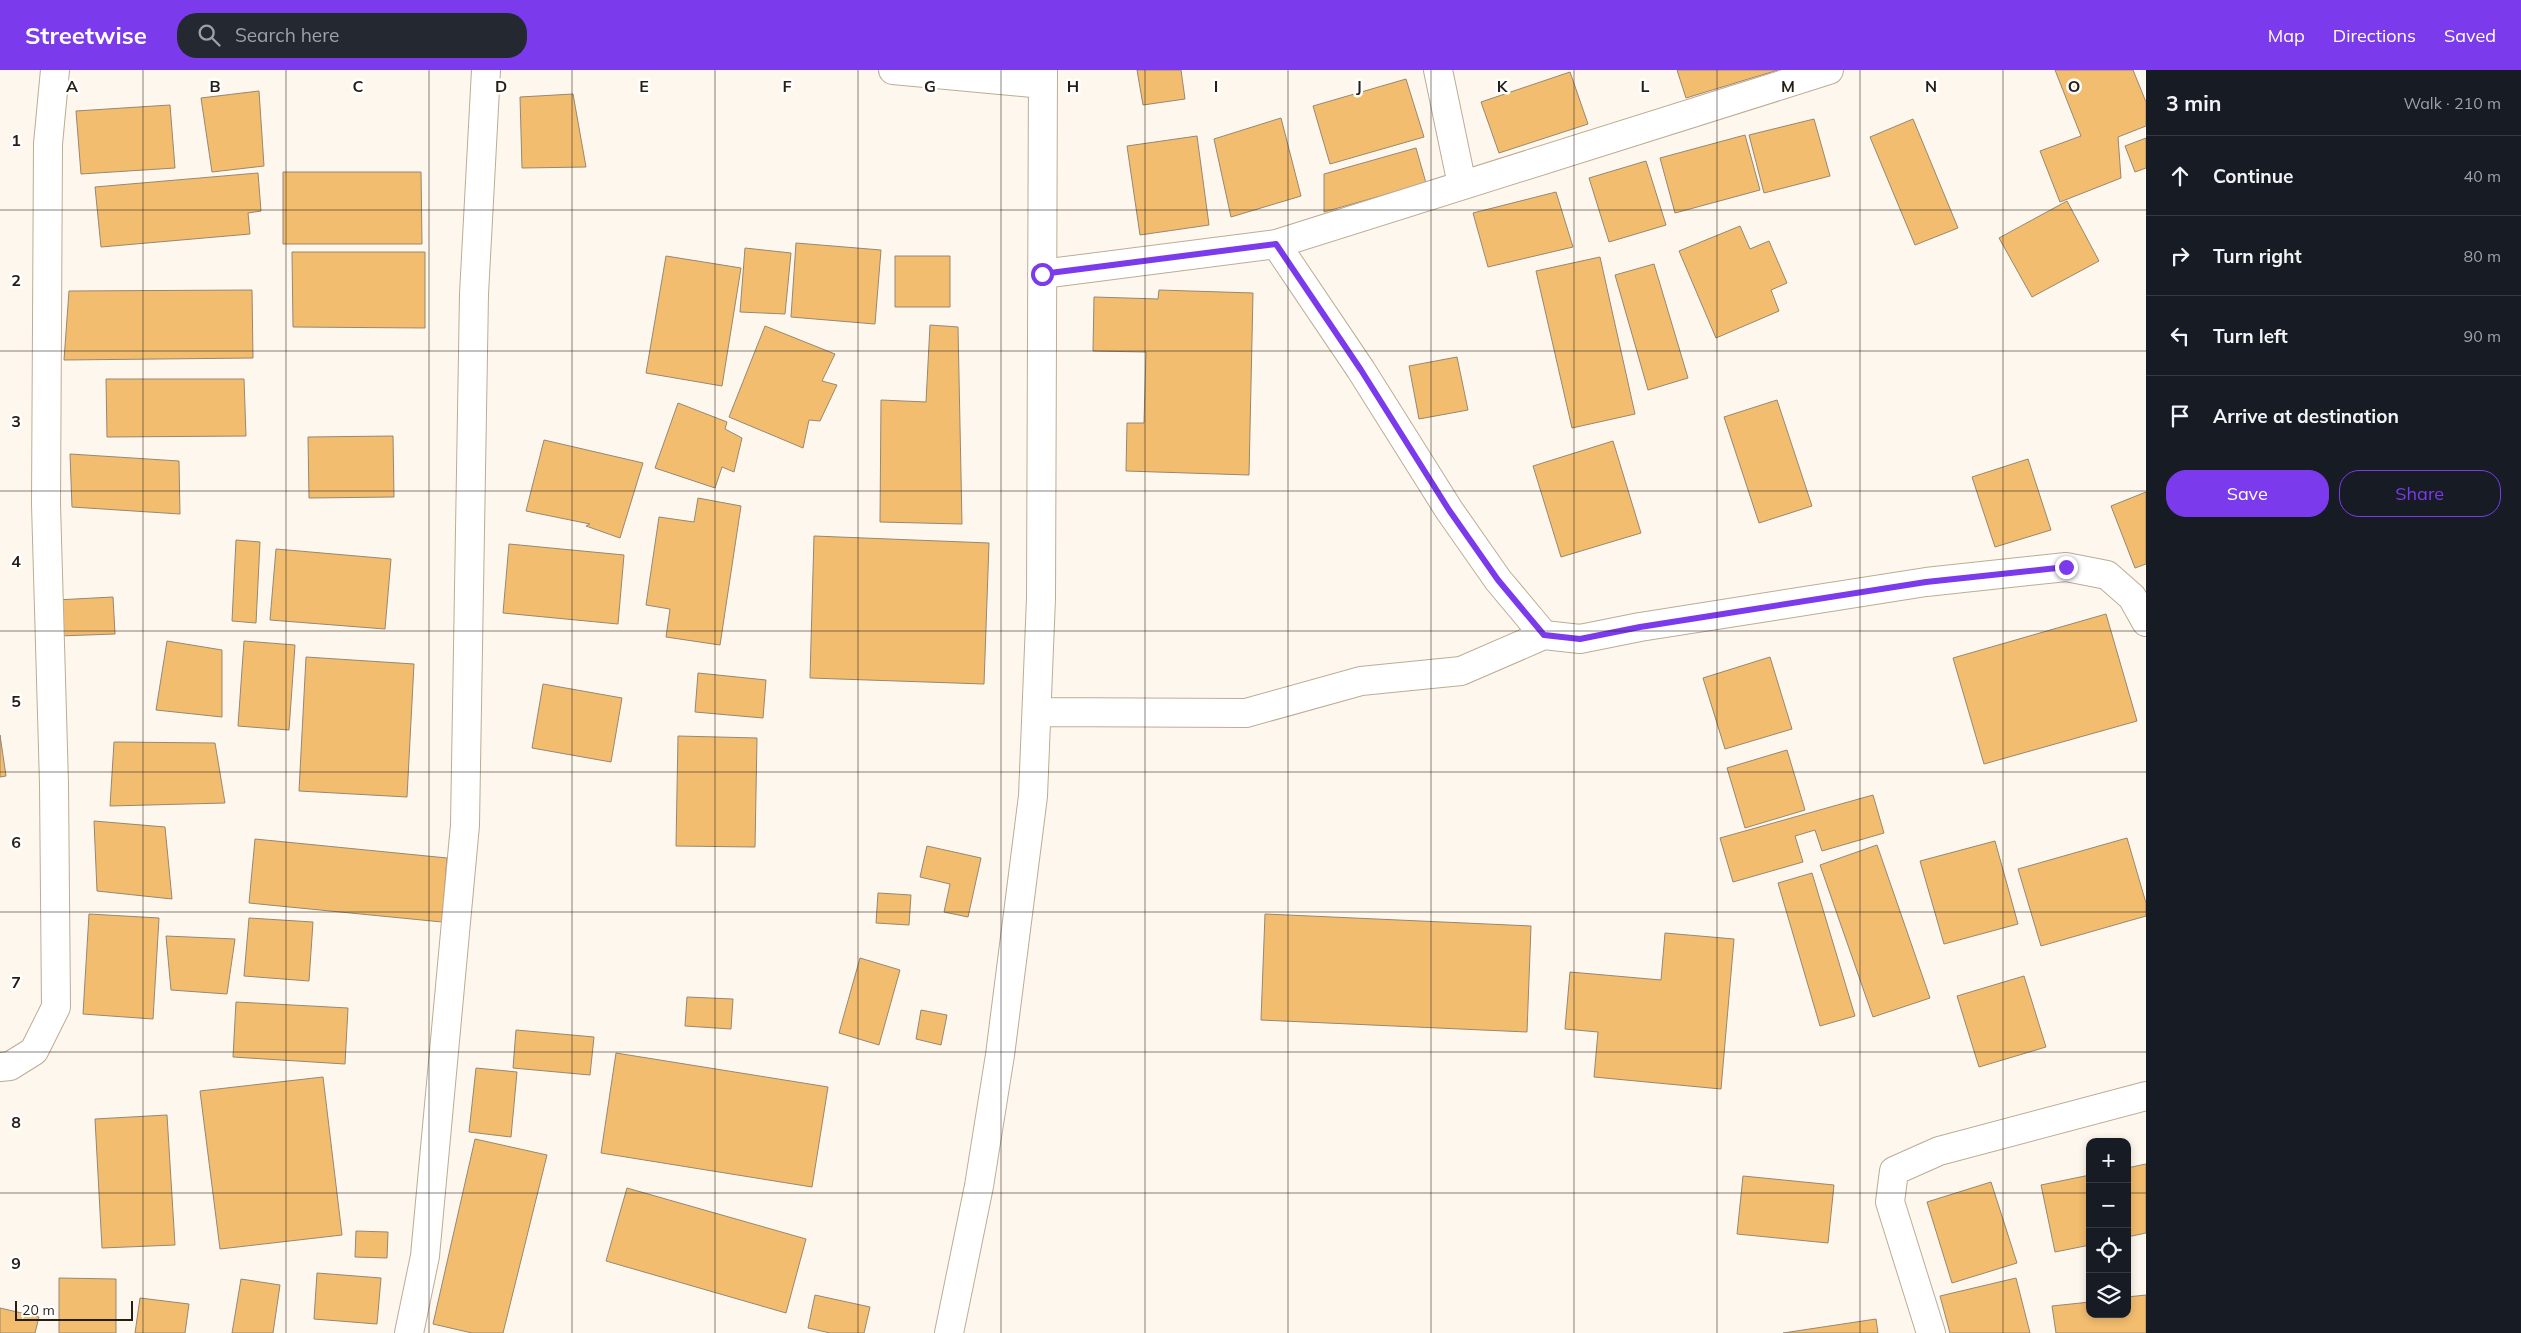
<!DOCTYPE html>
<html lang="en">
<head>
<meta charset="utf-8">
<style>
	:root { --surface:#171b24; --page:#242831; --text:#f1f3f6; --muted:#9ea1a6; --line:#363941; --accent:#7c3aed }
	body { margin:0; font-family:Mulish,sans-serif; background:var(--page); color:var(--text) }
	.controls { position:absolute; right:15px; bottom:15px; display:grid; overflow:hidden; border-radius:10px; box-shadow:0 2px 8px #0003 }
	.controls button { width:45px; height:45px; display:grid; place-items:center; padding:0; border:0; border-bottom:1px solid var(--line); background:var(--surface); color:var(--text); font:25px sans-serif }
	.scale { position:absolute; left:15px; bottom:12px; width:118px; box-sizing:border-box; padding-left:5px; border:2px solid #261f16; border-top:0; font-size:14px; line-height:18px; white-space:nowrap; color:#261f16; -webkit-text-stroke:4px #fff; paint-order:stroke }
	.stop { position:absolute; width:15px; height:15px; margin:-11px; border:4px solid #7c3aed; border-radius:50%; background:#fff }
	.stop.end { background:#7c3aed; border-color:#fff; box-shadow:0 1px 5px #0008 }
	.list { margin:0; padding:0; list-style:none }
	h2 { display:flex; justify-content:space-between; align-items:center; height:65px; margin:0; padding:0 20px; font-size:21px }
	h2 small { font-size:16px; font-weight:400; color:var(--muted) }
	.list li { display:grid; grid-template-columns:32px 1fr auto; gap:15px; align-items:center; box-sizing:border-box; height:80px; padding:0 20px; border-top:1px solid var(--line) }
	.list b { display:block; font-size:19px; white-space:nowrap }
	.list em { font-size:16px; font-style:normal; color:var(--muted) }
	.actions { display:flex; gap:10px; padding:15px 20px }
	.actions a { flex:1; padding:11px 0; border:1px solid var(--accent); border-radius:20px; text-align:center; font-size:18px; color:var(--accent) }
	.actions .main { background:var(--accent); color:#fff }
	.icon { flex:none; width:28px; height:28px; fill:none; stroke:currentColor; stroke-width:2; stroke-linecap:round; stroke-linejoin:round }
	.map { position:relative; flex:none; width:2146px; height:1263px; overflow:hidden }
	header { display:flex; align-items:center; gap:30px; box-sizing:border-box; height:70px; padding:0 25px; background:var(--accent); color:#fff }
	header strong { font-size:24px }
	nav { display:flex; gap:28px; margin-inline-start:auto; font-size:18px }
	.search { width:350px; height:45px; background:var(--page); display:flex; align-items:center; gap:12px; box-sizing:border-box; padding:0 18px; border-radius:20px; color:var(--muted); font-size:19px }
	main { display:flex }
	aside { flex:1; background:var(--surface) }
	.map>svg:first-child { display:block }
	.building { fill:#f3bd6f; stroke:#988770 }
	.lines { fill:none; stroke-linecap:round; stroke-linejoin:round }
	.minor-casing { stroke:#bdac94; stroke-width:30 }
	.minor { stroke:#fff; stroke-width:28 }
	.route { stroke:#7c3aed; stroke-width:6 }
	.grid { fill:none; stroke:#261f16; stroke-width:1; stroke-opacity:0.55 }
	.grid-label { font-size:16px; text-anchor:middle; font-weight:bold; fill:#261f16; stroke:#fff; stroke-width:5; stroke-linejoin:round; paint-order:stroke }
</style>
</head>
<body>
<header>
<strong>Streetwise</strong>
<div class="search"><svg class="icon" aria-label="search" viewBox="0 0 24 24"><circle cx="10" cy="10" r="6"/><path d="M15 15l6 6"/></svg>Search here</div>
<nav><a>Map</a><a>Directions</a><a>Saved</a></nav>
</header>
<main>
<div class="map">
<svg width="2146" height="1263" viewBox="0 0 2146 1263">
	<rect width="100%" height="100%" fill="#fef7ed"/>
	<path class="building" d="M1137 0H1181L1185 29 1143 35Z
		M1677 0H1778L1686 28Z
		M2055 0H2133L2146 32V56L2118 67 2121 108 2060 132 2040 81 2081 66Z
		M1570 2 1588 54 1499 83 1481 32Z
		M1406 9 1424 67 1330 94 1313 36Z
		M259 21 264 96 212 102 201 28Z
		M573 24 586 97 522 98 520 27Z
		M170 35 175 98 81 104 76 41Z
		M1281 48 1301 126 1231 147 1214 69Z
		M1814 49 1830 106 1764 123 1749 65Z
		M1913 49 1958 158 1915 175 1870 67Z
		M1745 65 1760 120 1675 143 1660 88Z
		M1197 66 1209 155 1140 165 1127 76Z
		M2146 68V98L2135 102 2125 76Z
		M1416 78 1426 113 1324 142V104Z
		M1646 91 1666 155 1609 172 1589 108Z
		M283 102H421L422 174H283Z
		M258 103 261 141 248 143 250 164 101 177 95 117Z
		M1556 122 1573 177 1488 197 1473 143Z
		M2067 131 2099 191 2032 227 1999 168Z
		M1740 156 1750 179 1769 171 1787 213 1771 220 1779 241 1716 268 1679 181Z
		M796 173 881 180 875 254 791 247Z
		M745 178 791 183 785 244 740 242Z
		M292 182H425V258L293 257Z
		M666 186 741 198 722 316 646 303Z
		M895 186H950V237H895Z
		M1600 187 1635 344 1572 358 1536 201Z
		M1654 194 1688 308 1648 320 1615 205Z
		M252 220 253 288 64 290 69 221Z
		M1159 220 1253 223 1249 405 1126 401 1127 353H1144L1146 282 1093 281 1094 227 1158 229Z
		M930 255 958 257 962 454 880 452 881 330 926 332Z
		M765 256 835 284 822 311 837 315 820 351 809 350 803 378 729 347Z
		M1457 287 1468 340 1419 349 1409 296Z
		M106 309H244L246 366 107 367Z
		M1777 330 1812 436 1759 453 1724 347Z
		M678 333 727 352 725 359 742 368 734 402 722 397 715 418 655 398Z
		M393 366 394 427 309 428 308 367Z
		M544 370 643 393 620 468 586 456 590 454 526 441Z
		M1613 371 1641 463 1561 487 1533 396Z
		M70 384 179 391 180 444 72 437Z
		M2028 389 2051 460 1995 477 1972 407Z
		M2146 422V494L2135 498 2111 436Z
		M698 428 741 436 720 575 666 567 670 539 646 535 659 447 694 452Z
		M814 466 989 473 984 614 810 608Z
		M236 470 260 472 256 553 232 551Z
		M509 474 624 485 618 554 503 543Z
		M276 479 391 489 385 559 270 550Z
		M113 527 115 564 58 566 56 530Z
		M2106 544 2137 651 1984 694 1953 588Z
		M167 571 222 580V647L156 640Z
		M244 571 295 575 289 660 238 656Z
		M306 587 414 594 407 727 299 721Z
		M1770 587 1792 659 1725 679 1703 608Z
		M698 603 766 610 763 648 695 642Z
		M543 614 622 628 611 692 532 678Z
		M0 665 6 706 0 707Z
		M678 666 757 668 755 777 676 776Z
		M114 672 215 673 225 733 110 736Z
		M1787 680 1805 740 1745 758 1727 698Z
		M1873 725 1884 763 1822 781 1815 760 1795 766 1803 792 1733 812 1720 768Z
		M94 751 165 757 172 829 97 821Z
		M2127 768 2146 833V846L2041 876 2018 799Z
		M255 769 447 788 442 852 249 833Z
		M1995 771 2018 854 1944 874 1920 791Z
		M1877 775 1930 928 1873 947 1820 795Z
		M927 776 981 788 968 847 944 842 950 814 920 807Z
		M1812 803 1855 946 1820 956 1778 813Z
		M878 823 911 825 909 855 876 853Z
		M89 844 159 848 153 949 83 944Z
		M1265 844 1531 856 1527 962 1261 950Z
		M249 848 313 852 309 911 244 906Z
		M1665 863 1734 869 1721 1019 1594 1007 1598 962 1565 959 1570 902 1661 910Z
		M166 866 235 869 227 924 171 920Z
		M860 888 900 900 879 975 839 963Z
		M2024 906 2046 977 1979 997 1957 926Z
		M687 927 733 929 731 959 685 956Z
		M236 932 348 938 345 994 233 987Z
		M921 940 947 945 941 975 916 969Z
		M516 960 594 967 590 1005 513 998Z
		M616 983 828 1017 812 1117 601 1083Z
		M476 998 517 1002 511 1067 469 1062Z
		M323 1007 342 1165 220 1179 200 1021Z
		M167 1045 175 1175 102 1178 95 1049Z
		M475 1069 547 1085 503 1263H472L433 1254Z
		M2146 1094V1163L2127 1167V1098Z
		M2090 1105V1175L2055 1182 2041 1115Z
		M1743 1106 1834 1115 1828 1173 1737 1164Z
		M1991 1112 2017 1193 1952 1213 1927 1132Z
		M627 1118 806 1169 786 1243 606 1191Z
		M356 1161 388 1162 387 1188 355 1187Z
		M317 1203 381 1208 377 1254 314 1249Z
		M59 1208 116 1209V1263H59Z
		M2016 1208 2030 1263H1950L1940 1226Z
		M241 1209 280 1215 273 1263H232Z
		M815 1225 870 1237 864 1263H830L808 1258Z
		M2146 1225V1263H2056L2052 1236 2090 1232V1244H2127V1227Z
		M140 1228 189 1234 185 1263H135Z
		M0 1238 39 1247 35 1263H0Z
		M1876 1249 1878 1263H1783Z"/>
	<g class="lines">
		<defs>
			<path id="minor" d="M893 0 1043 14
				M1438 0 1462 115
				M1276 174 1361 300 1449 440 1498 510 1544 565 1580 569 1640 557 1926 512 2066 497 2107 505 2132 527 2146 552
				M1042 204 1276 174 1829 0
				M1037 642 1246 643 1361 611 1461 601 1544 565
				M0 997 10 996 34 981 56 937 54 714 46 434 48 74 55 0
				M409 1263 425 1186 465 755 474 224 486 0
				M949 1263 979 1116 1000 985 1033 726 1041 528 1043 0
				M1931 1263 1890 1132 1894 1101 1939 1081 2146 1026"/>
		</defs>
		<use href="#minor" class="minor-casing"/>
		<use href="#minor" class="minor"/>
	</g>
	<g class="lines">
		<path class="route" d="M1042 204 1276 174 1361 300 1449 440 1498 510 1544 565 1580 569 1640 557 1926 512 2066 497"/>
	</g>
	<path class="grid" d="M143 0V1263M286 0V1263M429 0V1263M572 0V1263M715 0V1263M858 0V1263M1001 0V1263M1145 0V1263M1288 0V1263M1431 0V1263M1574 0V1263M1717 0V1263M1860 0V1263M2003 0V1263M0 140H2146M0 281H2146M0 421H2146M0 561H2146M0 702H2146M0 842H2146M0 982H2146M0 1123H2090M2127 1123H2146"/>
	<g class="grid-label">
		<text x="72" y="22">A</text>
		<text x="215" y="22">B</text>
		<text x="358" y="22">C</text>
		<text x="501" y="22">D</text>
		<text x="644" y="22">E</text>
		<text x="787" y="22">F</text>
		<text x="930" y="22">G</text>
		<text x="1073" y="22">H</text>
		<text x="1216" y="22">I</text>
		<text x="1359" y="22">J</text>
		<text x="1502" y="22">K</text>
		<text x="1645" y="22">L</text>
		<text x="1788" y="22">M</text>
		<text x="1931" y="22">N</text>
		<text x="2074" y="22">O</text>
		<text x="16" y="76">1</text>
		<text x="16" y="216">2</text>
		<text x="16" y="357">3</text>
		<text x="16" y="497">4</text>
		<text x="16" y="637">5</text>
		<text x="16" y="778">6</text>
		<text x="16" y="918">7</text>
		<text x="16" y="1058">8</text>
		<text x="16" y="1199">9</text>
	</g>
</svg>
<div class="controls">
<button>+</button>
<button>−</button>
<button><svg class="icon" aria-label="locate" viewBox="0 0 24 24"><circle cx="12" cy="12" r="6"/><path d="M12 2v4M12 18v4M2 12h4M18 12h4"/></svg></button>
<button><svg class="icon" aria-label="layers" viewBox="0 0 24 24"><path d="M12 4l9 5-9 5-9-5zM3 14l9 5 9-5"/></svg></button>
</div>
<div class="scale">20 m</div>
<div class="stop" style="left:1042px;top:204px"></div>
<div class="stop end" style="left:2066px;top:497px"></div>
</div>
<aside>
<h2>3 min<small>Walk · 210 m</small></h2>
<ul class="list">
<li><svg class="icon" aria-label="ahead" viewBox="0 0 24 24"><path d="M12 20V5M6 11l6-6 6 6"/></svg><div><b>Continue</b></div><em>40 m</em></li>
<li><svg class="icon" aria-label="right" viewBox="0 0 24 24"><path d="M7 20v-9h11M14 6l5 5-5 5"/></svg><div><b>Turn right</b></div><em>80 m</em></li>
<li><svg class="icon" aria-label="left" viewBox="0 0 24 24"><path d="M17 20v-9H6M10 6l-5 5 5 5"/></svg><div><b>Turn left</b></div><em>90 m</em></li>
<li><svg class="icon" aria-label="arrive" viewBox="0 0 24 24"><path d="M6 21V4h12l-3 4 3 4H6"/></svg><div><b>Arrive at destination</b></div></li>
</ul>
<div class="actions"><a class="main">Save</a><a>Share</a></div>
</aside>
</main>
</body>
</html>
